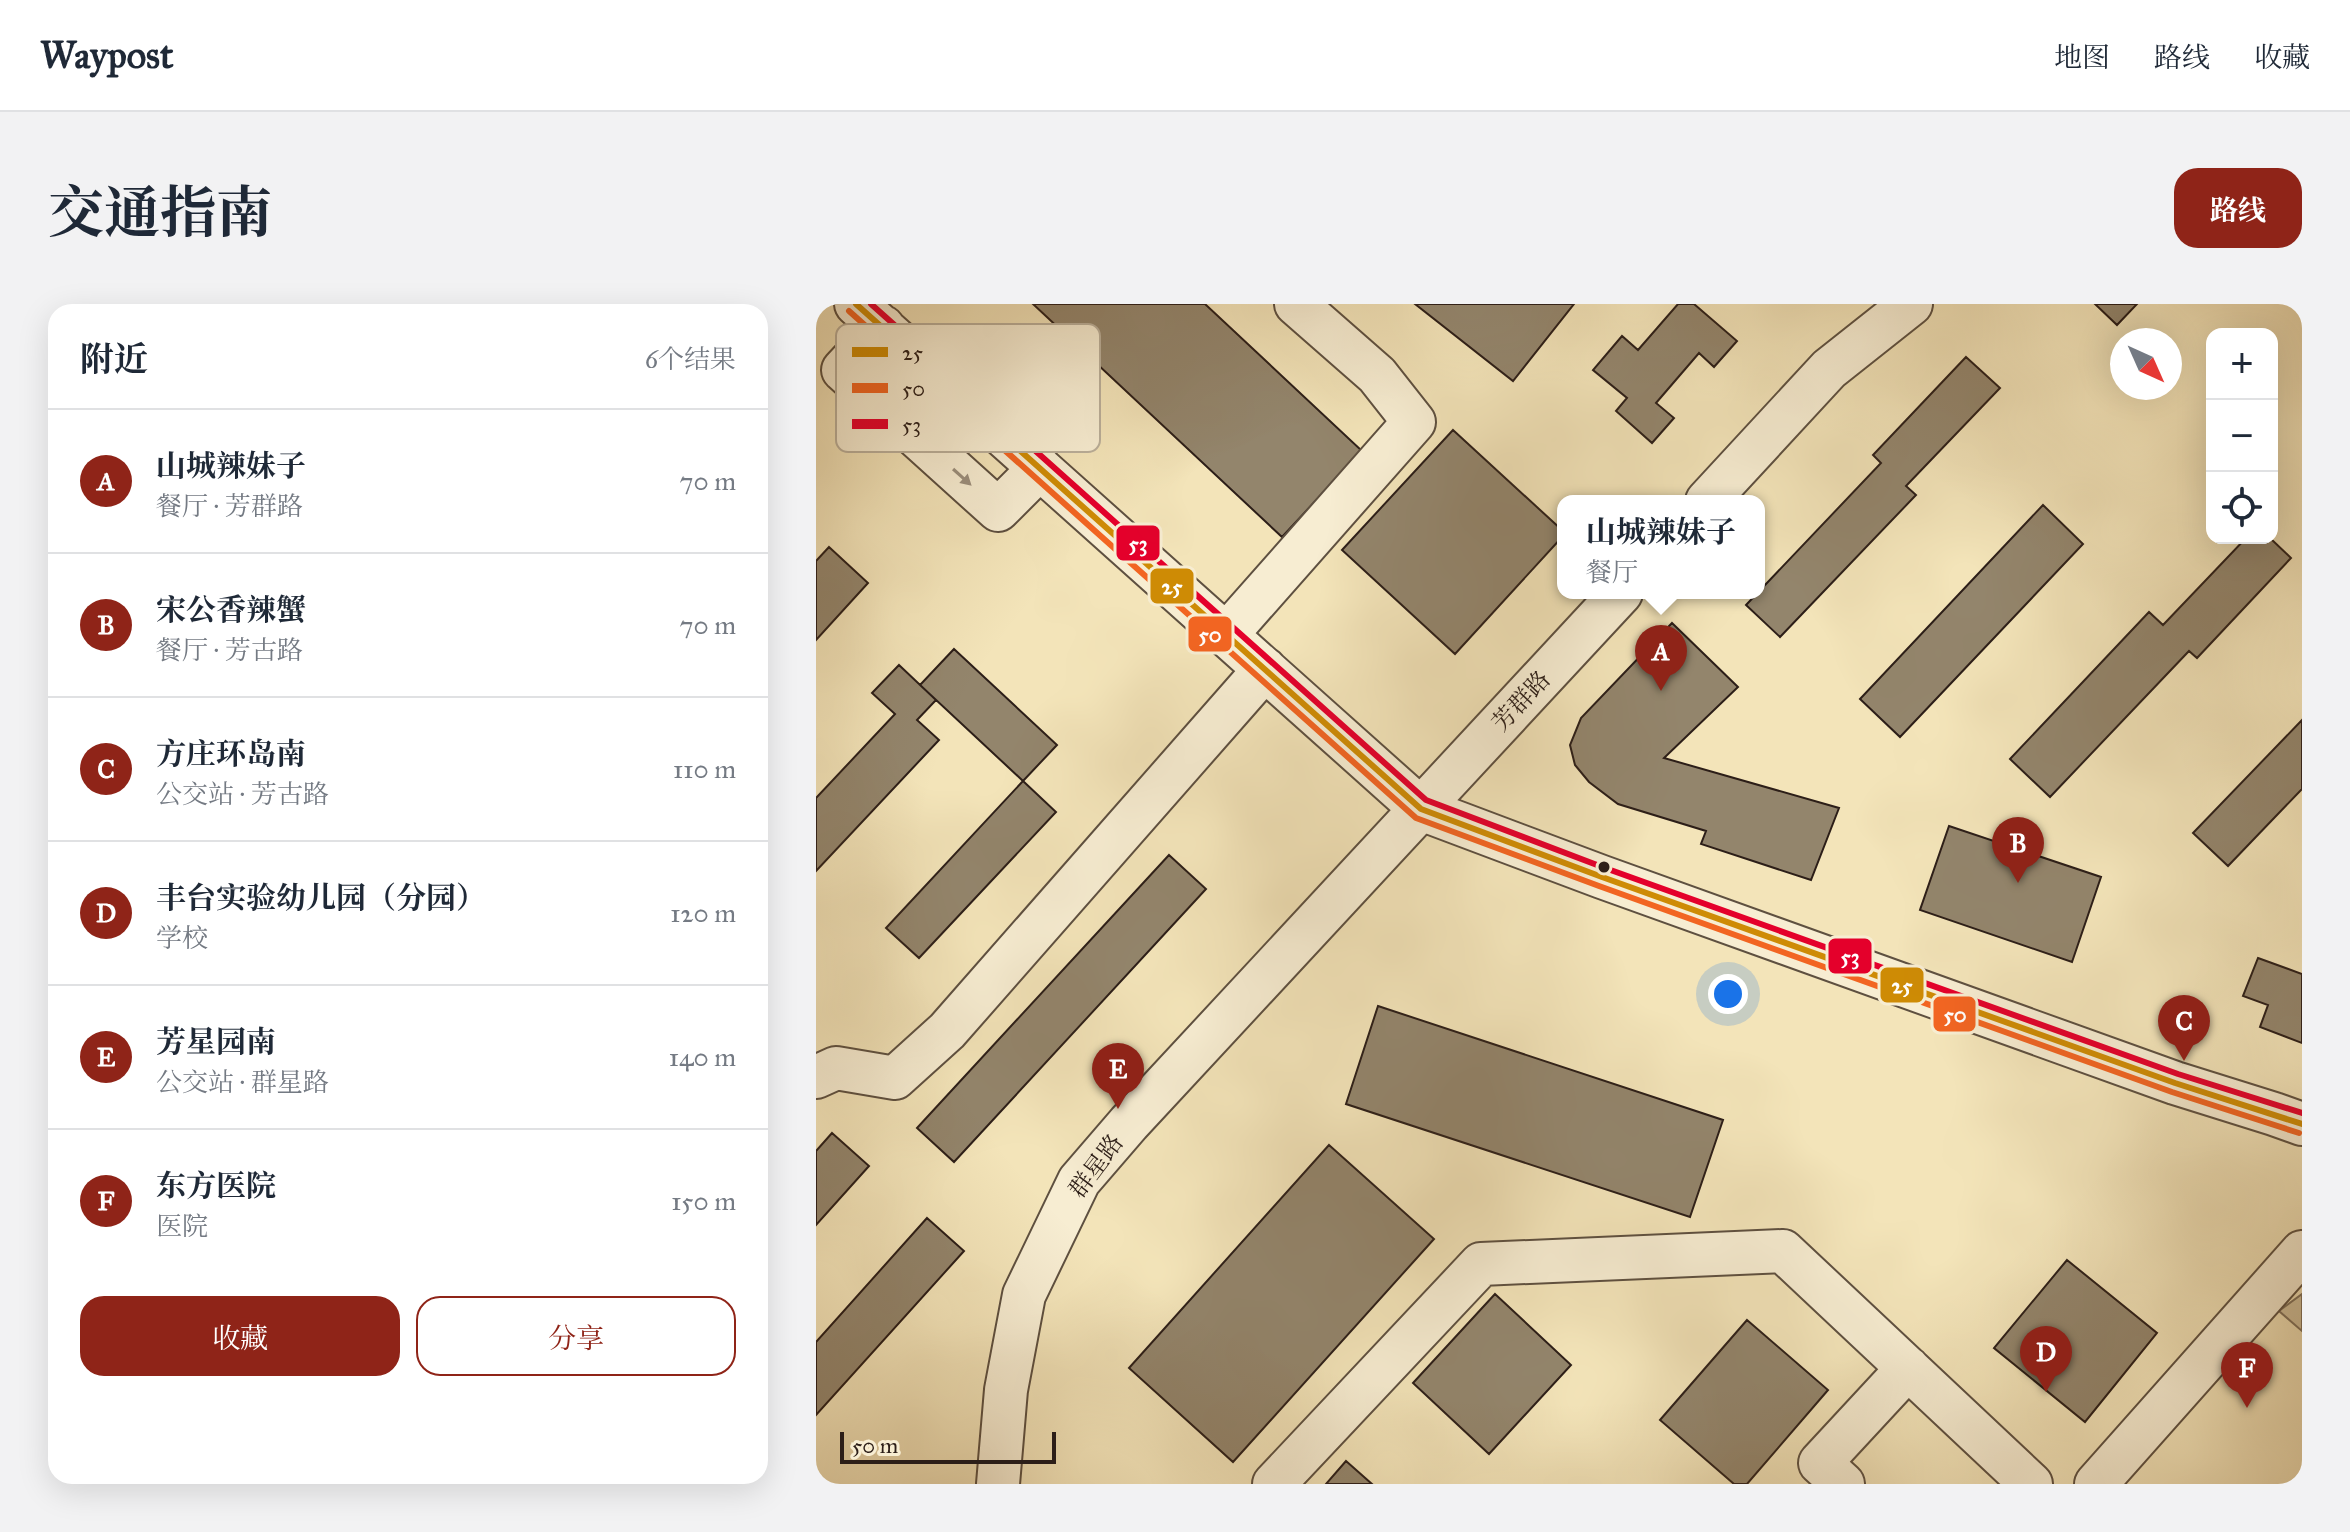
<!DOCTYPE html>
<html lang="zh">
<head>
<meta charset="utf-8">
<style>
	:root { --surface:#fff; --page:#f2f2f3; --text:#1f2937; --muted:#747a83; --line:#e0e1e3; --accent:#8f2418 }
	body { margin:0; font-family:"IM FELL Great Primer","Noto Serif SC",serif; background:var(--page); color:var(--text) }
	.controls { position:absolute; right:24px; top:24px; display:grid; overflow:hidden; border-radius:16px; box-shadow:0 8px 32px #0002 }
	.controls button { width:72px; height:72px; display:grid; place-items:center; padding:0; border:0; border-bottom:2px solid var(--line); background:var(--surface); color:var(--text); font:40px sans-serif }
	.compass { position:absolute; left:1294px; top:24px; width:72px; height:72px; border-radius:50%; background:var(--surface); box-shadow:0 8px 32px #0002; rotate:135deg }
	.scale { position:absolute; left:24px; bottom:20px; width:216px; box-sizing:border-box; padding-left:8px; border:4px solid #2c1e18; border-top:0; font-size:22px; line-height:28px; white-space:nowrap; color:#2c1e18; -webkit-text-stroke:6px #f7edd2; paint-order:stroke }
	.you { position:absolute; left:912px; top:690px; width:28px; height:28px; margin:-20px; border:6px solid #fff; border-radius:50%; background:#1a73e8; box-shadow:0 0 0 12px #1a73e833 }
	.badge { display:grid; place-items:center; width:52px; height:52px; border-radius:50%; background:var(--accent); color:#fff; font-size:26px; font-weight:700 }
	.pin { position:absolute; translate:-50% -66px; filter:drop-shadow(0 2px 4px #0008) }
	.pin::after { content:''; position:absolute; top:42px; width:28px; height:24px; background:inherit; clip-path:polygon(0 0,100% 0,50% 100%) }
	.popup { position:absolute; left:741px; top:191px; width:208px; height:104px; box-sizing:border-box; display:grid; place-content:center; border-radius:16px; background:var(--surface); filter:drop-shadow(0 2px 6px #0005); font-size:26px; white-space:nowrap; color:var(--muted) }
	.popup b { font-size:30px; color:var(--text) }
	.popup::after { content:''; position:absolute; left:50%; top:100%; margin-left:-16px; border:16px solid transparent; border-top-color:var(--surface) }
	.list { margin:0; padding:0; list-style:none }
	h2 { display:flex; justify-content:space-between; align-items:center; height:104px; margin:0; padding:0 32px; font-size:34px }
	h2 small { font-size:26px; font-weight:400; color:var(--muted) }
	.list li { display:grid; grid-template-columns:52px 1fr auto; gap:24px; align-items:center; box-sizing:border-box; height:144px; padding:0 32px; border-top:2px solid var(--line) }
	.list b { display:block; font-size:30px; white-space:nowrap }
	.list p { margin:0; font-size:26px; white-space:nowrap; color:var(--muted) }
	.list em { font-size:26px; font-style:normal; color:var(--muted) }
	.actions { display:flex; gap:16px; padding:24px 32px }
	.actions a { flex:1; padding:18px 0; border:2px solid var(--accent); border-radius:24px; text-align:center; font-size:28px; color:var(--accent) }
	.actions .main { background:var(--accent); color:#fff }
	.icon { flex:none; width:44px; height:44px; fill:none; stroke:currentColor; stroke-width:2; stroke-linecap:round; stroke-linejoin:round }
	.map { position:relative; flex:none; width:1486px; height:1180px; overflow:hidden; border-radius:24px }
	header { display:flex; align-items:center; gap:48px; box-sizing:border-box; height:112px; padding:0 40px; background:var(--surface); border-bottom:2px solid var(--line) }
	header strong { font-size:38px }
	nav { display:flex; gap:44px; margin-inline-start:auto; font-size:28px }
	.intro { display:flex; align-items:center; justify-content:space-between; box-sizing:border-box; height:192px; padding:0 48px }
	h1 { margin:0; font-size:56px }
	.button { padding:20px 36px; border-radius:24px; background:var(--accent); color:#fff; font-size:28px; font-weight:700 }
	main { display:flex; gap:48px; padding:0 48px }
	aside { flex:1; background:var(--surface); border-radius:24px; box-shadow:0 8px 32px #0002 }
	.map>svg:first-child { display:block }
	.green { fill:#d1c29e; stroke:#7e705b; stroke-width:2 }
	.building { fill:#93856c; stroke:#2c1e18; stroke-width:2 }
	.lines { fill:none; stroke-linecap:round; stroke-linejoin:round }
	.minor-casing { stroke:#5e5040; stroke-width:46 }
	.minor { stroke:#f7edd2; stroke-width:42 }
	.bus-1-casing { stroke:#f7edd2; stroke-width:12 }
	.bus-2-casing { stroke:#f7edd2; stroke-width:12 }
	.bus-3-casing { stroke:#f7edd2; stroke-width:12 }
	.bus-1 { stroke:#ce8b05; stroke-width:6 }
	.bus-2 { stroke:#f26522; stroke-width:6 }
	.bus-3 { stroke:#e4002b; stroke-width:6 }
	.oneway { fill:#9c907e }
	.bus-dot { fill:#2c1e18; stroke:#f7edd2; stroke-width:3 }
	.labels { text-anchor:middle; stroke-width:7; stroke-linejoin:round; paint-order:stroke }
	.street-label { font-size:24px; fill:#2c1e18; stroke:#f7edd2 }
	.key { fill:#f7edd2; stroke:#baaf9a; stroke-width:2 }
	.key-label { font-size:22px; fill:#2c1e18 }
	.line-badge { stroke:#f7edd2; stroke-width:3 }
	.badge-label { font-size:22px; text-anchor:middle; font-weight:bold; fill:#fff }
</style>
</head>
<body>
<header>
<strong>Waypost</strong>
<nav><a>地图</a><a>路线</a><a>收藏</a></nav>
</header>
<div class="intro"><h1>交通指南</h1><a class="button">路线</a></div>
<main>
<aside>
<h2>附近<small>6个结果</small></h2>
<ul class="list">
<li><span class="badge">A</span><div><b>山城辣妹子</b><p>餐厅 · 芳群路</p></div><em>70 m</em></li>
<li><span class="badge">B</span><div><b>宋公香辣蟹</b><p>餐厅 · 芳古路</p></div><em>70 m</em></li>
<li><span class="badge">C</span><div><b>方庄环岛南</b><p>公交站 · 芳古路</p></div><em>110 m</em></li>
<li><span class="badge">D</span><div><b>丰台实验幼儿园（分园）</b><p>学校</p></div><em>120 m</em></li>
<li><span class="badge">E</span><div><b>芳星园南</b><p>公交站 · 群星路</p></div><em>140 m</em></li>
<li><span class="badge">F</span><div><b>东方医院</b><p>医院</p></div><em>150 m</em></li>
</ul>
<div class="actions"><a class="main">收藏</a><a>分享</a></div>
</aside>
<div class="map">
<svg width="1486" height="1180" viewBox="0 0 1486 1180">
	<rect width="100%" height="100%" fill="#f3e4b9"/>
	<filter id="stains"><feTurbulence type="fractalNoise" baseFrequency=".0025" numOctaves="4"/><feColorMatrix values="0 0 0 0 .2 0 0 0 0 .09 0 0 0 0 .02 0 0 0 .5 -.17"/></filter>
	<radialGradient id="worn" r=".72"><stop offset=".6" stop-color="#630" stop-opacity="0"/><stop offset="1" stop-color="#630" stop-opacity=".3"/></radialGradient>
	<path class="green" d="M1486 990V1027L1463 1007Z"/>
	<path class="building" d="M217 0H389L546 147 466 233Z
		M599 0H758L697 77Z
		M862 0H878L921 37 898 63 883 49 840 99 858 114 836 139 800 107 811 94 777 66 806 32 822 46Z
		M1279 0H1321L1301 21Z
		M1150 53 1184 84 1090 182 1100 191 964 333 930 301 1065 159 1057 151Z
		M637 126 747 227V232L639 350 526 246Z
		M1227 201 1267 240 1084 433 1044 395Z
		M1430 234H1454L1475 254 1381 354 1373 347 1234 493 1194 455 1333 308 1347 321Z
		M13 243 52 279 0 336V257Z
		M856 319 922 383 848 454 1023 504 995 576 885 540 890 527 802 500 773 478 759 461 754 441 765 414Z
		M138 345 241 441 207 477 104 381Z
		M83 361 120 396 101 416 123 436 0 567V494L79 410 56 389Z
		M1486 416V485L1412 562 1377 529Z
		M207 477 240 508 103 654 70 624Z
		M1133 522 1285 573 1256 658 1104 606Z
		M353 551 390 585 138 858 101 824Z
		M1442 654 1486 670V739L1444 723 1452 701 1427 692Z
		M562 702 907 816 874 913 530 800Z
		M16 829 53 862 0 921V847Z
		M513 841 618 935 417 1158 313 1064Z
		M111 914 148 947 0 1111V1038Z
		M1251 956 1341 1029 1269 1118 1178 1044Z
		M679 990 755 1061 673 1150 597 1079Z
		M931 1016 1012 1086 931 1180H918L844 1116Z
		M530 1157 556 1180H510Z"/>
	<g class="lines">
		<defs>
			<path id="minor" d="M40 0 605 505 786 573 1359 779 1458 810 1486 820
				M67 23 27 66 182 206 224 164
				M891 197 1013 65 1095 0
				M410 331 598 118 561 71 480 0
				M0 773 20 764 79 774 131 727 449 365
				M182 1180 190 1086 208 991 263 877 313 819 805 289
				M458 1180 665 960 967 947 1215 1180
				M1027 1180 1004 1159 1092 1064
				M1280 1180 1486 948"/>
		</defs>
		<use href="#minor" class="minor-casing"/>
		<use href="#minor" class="minor"/>
		<defs>
			<path id="bus-1" d="M40 0 605 505 786 573 1359 779 1486 820"/>
			<path id="bus-2" d="M33 7 600 514 783 582 1356 788 1483 829"/>
			<path id="bus-3" d="M55 0 610 496 789 564 1362 770 1486 809"/>
		</defs>
		<use href="#bus-1" class="bus-1-casing"/>
		<use href="#bus-2" class="bus-2-casing"/>
		<use href="#bus-3" class="bus-3-casing"/>
		<use href="#bus-1" class="bus-1"/>
		<use href="#bus-2" class="bus-2"/>
		<use href="#bus-3" class="bus-3"/>
	</g>
	<defs><path id="oneway-solid" d="M-6-.8H1V-3.2L6.5 0L1 3.2V.8H-6Z" transform="scale(2)"/></defs>
	<use class="oneway" href="#oneway-solid" transform="translate(146 173) rotate(42)"/>
	<circle class="bus-dot" cx="788" cy="563" r="7"/>
	<g class="labels">
		<g class="street-label">
			<text transform="translate(705 397) rotate(-47)" y="8">芳群路</text>
			<text transform="translate(280 862) rotate(-53)" y="8">群星路</text>
		</g>
	</g>
	<rect x="20" y="20" width="264" height="128" rx="12" class="key"/>
	<rect x="36" y="43" width="36" height="10" fill="#ce8b05"/>
	<rect x="36" y="79" width="36" height="10" fill="#f26522"/>
	<rect x="36" y="115" width="36" height="10" fill="#e4002b"/>
	<g class="key-label">
		<text x="86" y="56">25</text>
		<text x="86" y="92">50</text>
		<text x="86" y="128">53</text>
	</g>
	<g class="line-badge">
		<rect x="299" y="220" width="46" height="38" rx="8" fill="#e4002b"/>
		<rect x="333" y="263" width="46" height="38" rx="8" fill="#ce8b05"/>
		<rect x="371" y="311" width="46" height="38" rx="8" fill="#f26522"/>
		<rect x="1011" y="633" width="46" height="38" rx="8" fill="#e4002b"/>
		<rect x="1063" y="662" width="46" height="38" rx="8" fill="#ce8b05"/>
		<rect x="1116" y="691" width="45" height="38" rx="8" fill="#f26522"/>
	</g>
	<g class="badge-label">
		<text x="322" y="247">53</text>
		<text x="356" y="290">25</text>
		<text x="394" y="338">50</text>
		<text x="1034" y="660">53</text>
		<text x="1086" y="689">25</text>
		<text x="1139" y="718">50</text>
	</g>
	<rect width="100%" height="100%" filter="url(#stains)"/>
	<rect width="100%" height="100%" fill="url(#worn)"/>
</svg>
<div class="controls">
<button>+</button>
<button>−</button>
<button><svg class="icon" aria-label="locate" viewBox="0 0 24 24"><circle cx="12" cy="12" r="6"/><path d="M12 2v4M12 18v4M2 12h4M18 12h4"/></svg></button>
</div>
<svg class="compass" viewBox="-18 -18 36 36"><path d="M0-13l5 13h-10z" fill="#e53935"/><path d="M0 13l5-13h-10z" fill="#747a83"/></svg>
<div class="scale">50 m</div>
<div class="you"></div>
<div class="pin badge" style="left:845px;top:387px">A</div>
<div class="popup"><b>山城辣妹子</b>餐厅</div>
<div class="pin badge" style="left:1202px;top:579px">B</div>
<div class="pin badge" style="left:1368px;top:757px">C</div>
<div class="pin badge" style="left:1230px;top:1088px">D</div>
<div class="pin badge" style="left:302px;top:805px">E</div>
<div class="pin badge" style="left:1431px;top:1104px">F</div>
</div>
</main>
</body>
</html>
